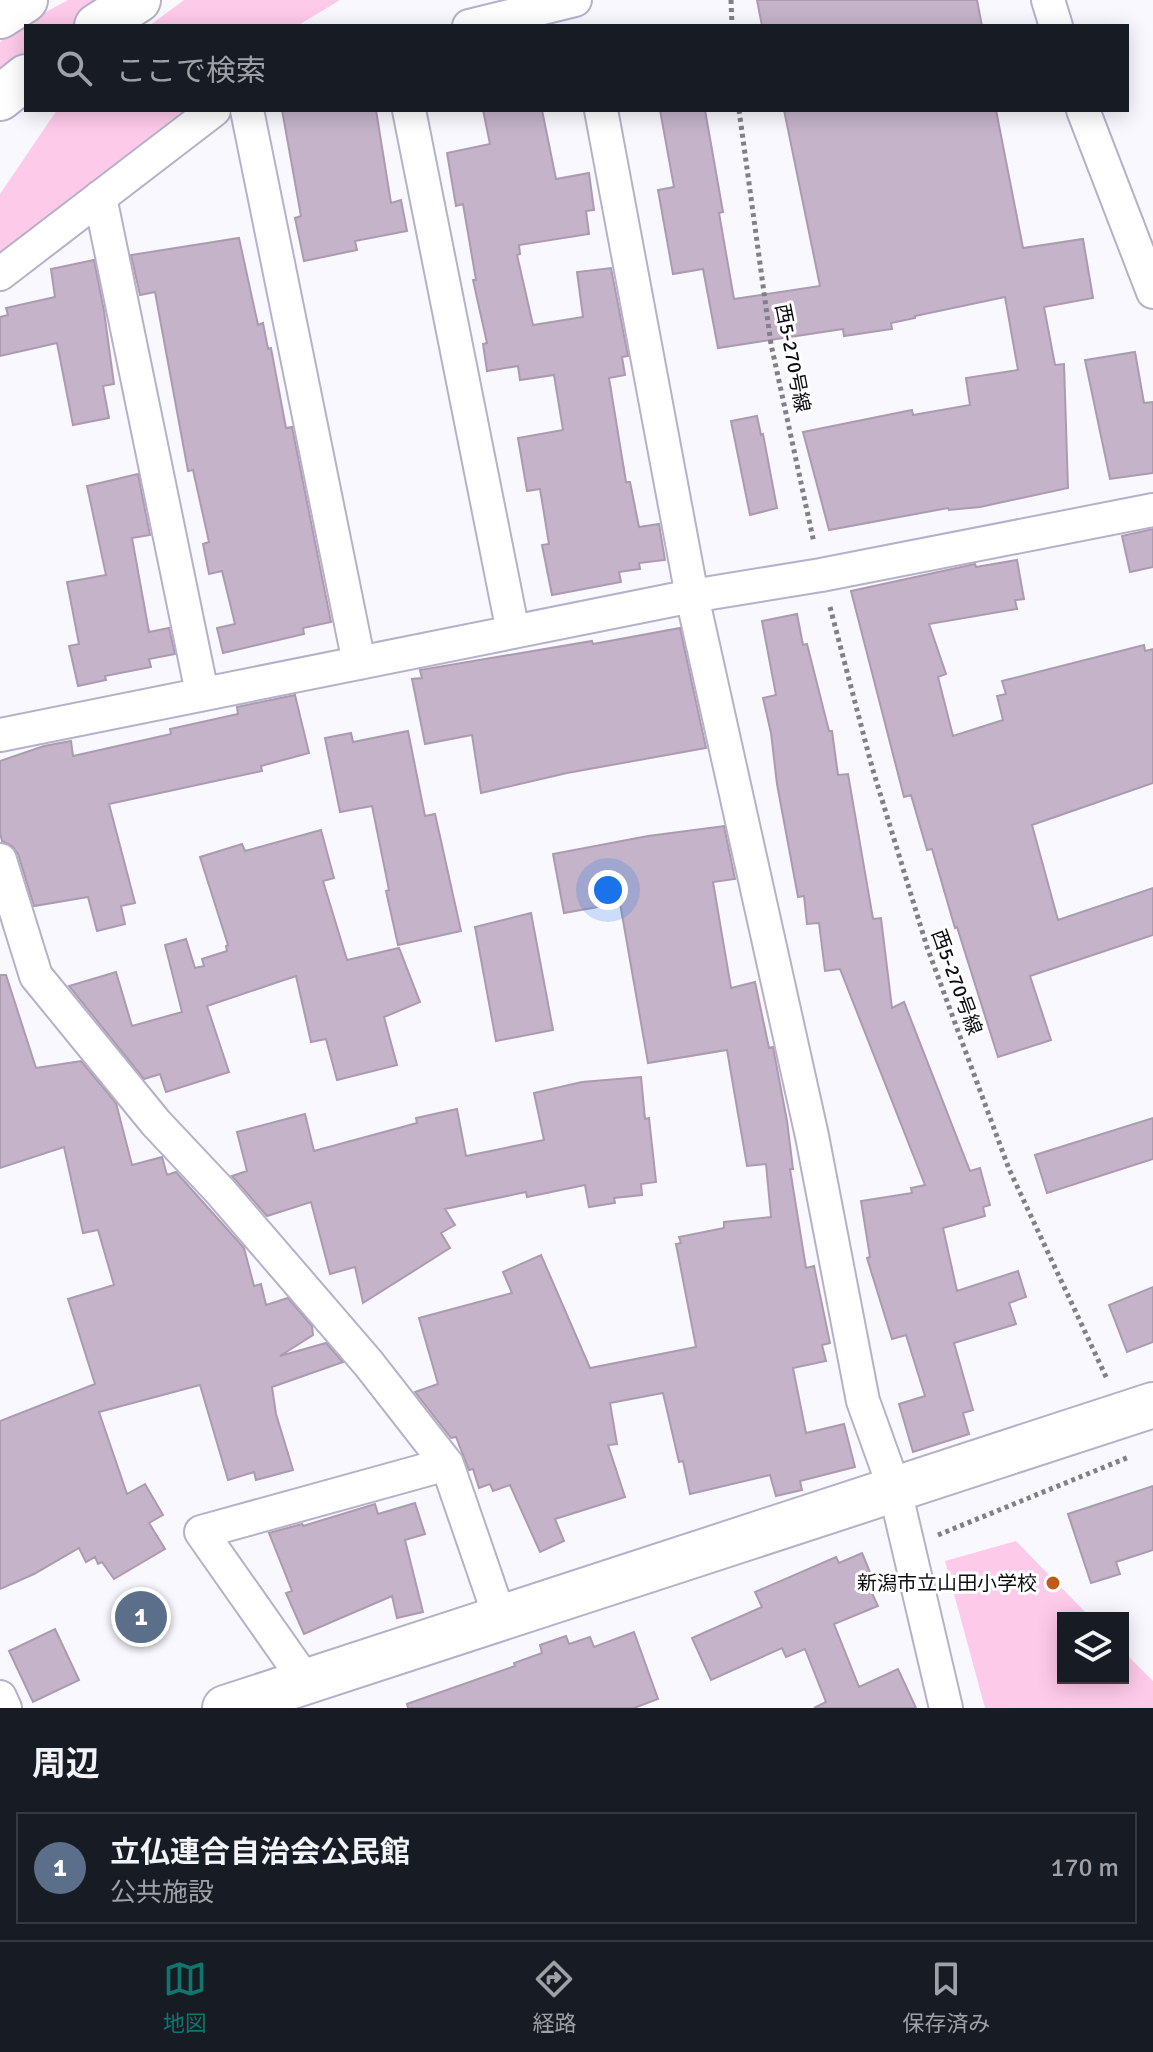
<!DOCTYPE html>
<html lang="ja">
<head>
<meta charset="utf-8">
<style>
	:root { --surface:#171b24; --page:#20242c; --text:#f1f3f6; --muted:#9ea1a6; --line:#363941; --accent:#0f766e }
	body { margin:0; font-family:Signika,"Noto Sans JP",sans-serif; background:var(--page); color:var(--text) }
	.controls { position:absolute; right:24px; bottom:24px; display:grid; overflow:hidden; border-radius:0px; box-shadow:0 4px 20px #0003 }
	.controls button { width:72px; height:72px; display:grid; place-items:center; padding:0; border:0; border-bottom:2px solid var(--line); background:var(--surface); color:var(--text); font:40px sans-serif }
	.you { position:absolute; left:608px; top:890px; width:28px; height:28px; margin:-20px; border:6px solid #fff; border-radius:50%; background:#1a73e8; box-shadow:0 0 0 12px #1a73e833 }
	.badge { display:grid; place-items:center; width:52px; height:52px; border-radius:50%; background:var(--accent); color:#fff; font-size:26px; font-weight:700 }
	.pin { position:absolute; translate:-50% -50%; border:4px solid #fff; box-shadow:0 2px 8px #0006 }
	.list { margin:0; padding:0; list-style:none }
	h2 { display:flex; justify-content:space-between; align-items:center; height:104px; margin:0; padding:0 32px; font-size:34px }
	h2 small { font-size:26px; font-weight:400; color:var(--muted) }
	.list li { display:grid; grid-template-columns:52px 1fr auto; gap:24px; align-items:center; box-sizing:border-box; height:112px; margin:0 16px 16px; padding:0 16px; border:2px solid var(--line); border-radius:0px }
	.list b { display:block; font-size:30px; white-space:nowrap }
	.list p { margin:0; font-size:26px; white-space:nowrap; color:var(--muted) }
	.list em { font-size:26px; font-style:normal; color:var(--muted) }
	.icon { flex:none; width:44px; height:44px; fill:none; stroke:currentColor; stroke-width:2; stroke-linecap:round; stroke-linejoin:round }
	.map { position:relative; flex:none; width:1153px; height:1708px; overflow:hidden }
	.search { position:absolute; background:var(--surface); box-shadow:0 4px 20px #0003; left:24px; right:24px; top:24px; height:88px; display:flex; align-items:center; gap:20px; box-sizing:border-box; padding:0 28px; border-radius:0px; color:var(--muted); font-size:30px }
	.sheet { height:232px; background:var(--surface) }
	nav { display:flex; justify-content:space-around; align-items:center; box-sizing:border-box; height:112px; border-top:2px solid var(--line); background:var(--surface); font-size:22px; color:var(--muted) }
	nav a { display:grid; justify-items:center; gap:4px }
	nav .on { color:var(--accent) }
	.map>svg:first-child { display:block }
	.green { fill:#fecaea }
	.building { fill:#c4b3c9; stroke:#ab9bb0; stroke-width:2 }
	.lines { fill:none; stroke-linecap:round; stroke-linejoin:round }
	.street-casing { stroke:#b6b0c9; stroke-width:36 }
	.secondary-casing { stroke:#b6b0c9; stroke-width:48 }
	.highway-casing { stroke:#b6b0c9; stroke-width:48 }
	.path { stroke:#818087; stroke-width:5; stroke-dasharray:4 4; stroke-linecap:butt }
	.street { stroke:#fff; stroke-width:32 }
	.secondary { stroke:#fff; stroke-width:44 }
	.highway { stroke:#fff; stroke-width:44 }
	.poi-dot { fill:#bc5c1a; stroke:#fff; stroke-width:3 }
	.labels { text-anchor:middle; stroke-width:6; stroke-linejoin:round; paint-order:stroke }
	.street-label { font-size:20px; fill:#0d0b13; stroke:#fff }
	.poi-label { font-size:20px; fill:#0d0b13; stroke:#fff; text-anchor:end }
</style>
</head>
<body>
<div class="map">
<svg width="1153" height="1708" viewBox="0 0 1153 1708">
	<rect width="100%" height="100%" fill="#f9f8fe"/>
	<path class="green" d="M68 0H120L73 26H26V57L0 74V42L15 29Z
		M184 0H340L297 26H149Z
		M57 110H184L0 256V194Z
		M1016 1541 1091 1618H1063V1678H1123V1651L1153 1681V1708H985L945 1561Z"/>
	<path class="building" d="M757 0H977L982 26H762Z
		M282 110H376L391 203 401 200 407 231 355 241 357 250 304 261 295 218 301 216Z
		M483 110H542L556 179 589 173 594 210 586 211 589 234 519 245 520 254 517 255 533 325 583 317 577 272 611 268 628 356 622 357 625 375 609 378 626 482H630L639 527 659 524 665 560 639 563 640 569 619 572 621 582 552 595 542 545 549 544 540 489 527 491 518 438 563 430 554 375 520 380 518 366 487 371 483 344 487 343 473 280H476L463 204 456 206 447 153 490 144Z
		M660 110H705L723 212 719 213 734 299 820 286 784 110H996L1023 248 1083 239 1093 298 1044 307 1055 365 1064 364 1068 488 980 507 949 510 948 508 829 530 803 432 912 410 913 415 970 405 966 378 1018 370 1005 297 915 316V318L891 323 892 329 844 336 843 329 718 348 703 269 673 274 658 190 674 187Z
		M239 238 258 325 263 323 268 349 271 348 286 428 292 427 331 622 303 628 304 634 223 653 217 628 235 624 222 571 209 574 203 544 209 542 193 470 188 471 155 292 140 295 131 255Z
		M94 260 104 311 114 384 103 386 109 418 73 425 57 343 0 356V317L8 315 6 308 55 297 51 269Z
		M1135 352 1144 403 1153 402V473L1110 479 1085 360Z
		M757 416 761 435 763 434 777 508 750 515 731 421Z
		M138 474 150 535 132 538 149 632 169 628 175 654 149 659 151 667 105 676 106 680 78 686 69 646 79 644 67 582 106 575 87 486Z
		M1153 529V567L1130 572 1122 536Z
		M1017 560 1024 599 1015 600 1017 609 929 624 946 674 938 677 953 736 1003 720 997 696 1006 694 1002 681 1144 645 1145 651 1153 649V783L1032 825 1058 920 1153 888V935L1030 976 1051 1040 998 1057 957 927 955 928 932 849 927 850 911 795 904 797 851 591 975 564 976 567Z
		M797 614 803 645 807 644 829 731H832L838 775 848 774 873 919 881 918 892 1008 904 1002 970 1171 980 1168 990 1205 983 1207 985 1216 943 1228 957 1291 1018 1271 1026 1297 1009 1303 1016 1324 954 1343 973 1410 963 1413 969 1434 913 1452 899 1404 925 1396 906 1335 892 1339 867 1258 870 1257 861 1201 912 1193 911 1188 925 1185 840 969 825 971 819 923 807 924 804 896 798 897 777 784 771 733 763 698 776 695 762 621Z
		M680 628 706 748 567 773 481 793 472 735 425 744 412 679 422 678 420 670 592 641 593 644Z
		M295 695 309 753 261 766 262 771 109 804 135 903 121 906 125 924 97 931 88 897 34 906 18 854 12 846 2 841 0 833V761L44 746 71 741 73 756 171 734 170 729 238 714 237 707Z
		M408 731 425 816 435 814 461 931 398 945 386 891 389 890 372 806 340 812 325 738 351 733 353 742Z
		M724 826 735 879 713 882 731 988 755 982 769 1048 773 1047 787 1121 793 1169H790L806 1268 814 1266 830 1343 822 1345 826 1361 793 1368 806 1433 844 1424 855 1467 800 1481 802 1490 776 1496 770 1475 690 1494 683 1461 679 1462 663 1393 610 1403 617 1444 608 1445 625 1497 555 1519 564 1541 540 1552 510 1485 493 1491 490 1484 479 1488 473 1469 469 1470 456 1437 451 1438 415 1392 438 1384 419 1318 512 1293 503 1272 541 1255 590 1368 696 1347 676 1244 681 1243 679 1237 724 1228V1222L771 1217 766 1164 747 1166 727 1050 648 1063 620 903 564 913 553 854 648 836Z
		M321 830 334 878 323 881 347 960 399 948 420 1002 384 1017 397 1065 337 1080 326 1039 311 1042 296 976 207 1006 229 1072 166 1092 160 1074 144 1079 69 986 116 972 132 1026 182 1012 165 945 186 939 195 968 204 966 202 959 227 951 226 946 228 945 200 857 242 844 245 851Z
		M531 913 553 1030 496 1041 475 927Z
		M0 975H6L36 1068 81 1061 116 1103 132 1165 162 1157 167 1175 176 1172 244 1248 254 1286 261 1284 266 1305 288 1298 312 1326 313 1335 280 1356 326 1343 343 1362 272 1387 276 1414 293 1470 256 1480 254 1472 228 1480 200 1385 99 1412 127 1494 145 1484 163 1515 149 1523 165 1549 114 1579 102 1562 98 1564 95 1557 86 1562 79 1548 34 1574 0 1589V1421L95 1384 68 1299 114 1285 98 1230 83 1233 64 1147 0 1168Z
		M641 1077 645 1119 649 1118 656 1182 641 1184 642 1195 614 1198 615 1203 589 1207 585 1185 527 1197 526 1192 445 1209 455 1225 441 1233 450 1248 363 1303 355 1267 330 1274 311 1202 267 1216 232 1176 247 1171 237 1132 305 1114 314 1151 417 1123 416 1118 457 1109 466 1156 544 1140 534 1093 582 1082Z
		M1153 1118V1159L1047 1193 1035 1155Z
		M1153 1287V1342L1127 1352 1109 1305Z
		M1153 1486V1550L1116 1562 1120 1574 1091 1583 1068 1514Z
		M415 1503 425 1534 405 1540 423 1612 397 1618 392 1596 304 1634 286 1593 292 1591 269 1533 302 1524 303 1526 375 1504 378 1514Z
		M862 1553 876 1587 870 1589 878 1606 834 1624 859 1687 898 1669 916 1708H814L826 1702 805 1649 786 1657 782 1648 711 1680 692 1638 762 1607 755 1592 836 1557 839 1563Z
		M55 1629 79 1680 33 1702 9 1651Z
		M634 1632 658 1699 634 1708H408L407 1704 515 1666 514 1663 542 1653 540 1645 566 1636 569 1644 590 1637 594 1647Z"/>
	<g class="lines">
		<defs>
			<path id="street" d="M1048 0 1056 26
				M469 26 575 0
				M247 110 359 663
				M409 110 513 632
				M601 110 692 596 812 1136 863 1401 895 1490 946 1708
				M1083 110 1153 292
				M100 197 202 693
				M0 274 214 110
				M0 735 692 596 821 575 1153 510
				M0 860 36 976 156 1123 220 1191 369 1364 447 1464 500 1618
				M305 1680 201 1532 447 1464
				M0 1697 5 1708"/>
			<path id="secondary" d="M225 1708 1153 1405"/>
			<path id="highway" d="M0 16 25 0
				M97 26 138 0
				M0 98 26 77"/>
		</defs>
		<use href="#street" class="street-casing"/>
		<use href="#secondary" class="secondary-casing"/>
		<use href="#highway" class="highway-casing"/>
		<path class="path" d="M731 0 732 26
			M739 110 771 344 814 543
			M830 607 872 767 927 947 1009 1169 1107 1379
			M938 1535 1129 1457"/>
		<use href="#street" class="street"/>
		<use href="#secondary" class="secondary"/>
		<use href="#highway" class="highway"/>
	</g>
	<circle class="poi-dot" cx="1053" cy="1583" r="8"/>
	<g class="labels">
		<g class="street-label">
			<text transform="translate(793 358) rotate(79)" y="7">西5-270号線</text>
			<text transform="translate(957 982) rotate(70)" y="7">西5-270号線</text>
		</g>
		<g class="poi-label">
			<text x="1037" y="1590">新潟市立山田小学校</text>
		</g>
	</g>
</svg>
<div class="controls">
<button><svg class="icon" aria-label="layers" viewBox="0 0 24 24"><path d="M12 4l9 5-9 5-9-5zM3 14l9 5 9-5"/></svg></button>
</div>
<div class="you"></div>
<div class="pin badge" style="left:141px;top:1617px;background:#5c6f8a">1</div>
<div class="search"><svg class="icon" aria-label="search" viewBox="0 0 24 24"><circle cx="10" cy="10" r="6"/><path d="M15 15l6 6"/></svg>ここで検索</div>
</div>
<section class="sheet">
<h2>周辺<small></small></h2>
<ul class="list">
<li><span class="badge" style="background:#5c6f8a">1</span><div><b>立仏連合自治会公民館</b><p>公共施設</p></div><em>170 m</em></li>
</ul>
</section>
<nav>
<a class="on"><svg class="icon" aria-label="map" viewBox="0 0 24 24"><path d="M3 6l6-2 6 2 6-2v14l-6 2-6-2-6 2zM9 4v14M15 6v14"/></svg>地図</a>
<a><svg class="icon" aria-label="directions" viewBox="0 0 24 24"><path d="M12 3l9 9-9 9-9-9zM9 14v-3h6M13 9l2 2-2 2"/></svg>経路</a>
<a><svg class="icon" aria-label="saved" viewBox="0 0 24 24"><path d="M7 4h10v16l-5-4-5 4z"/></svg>保存済み</a>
</nav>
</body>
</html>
